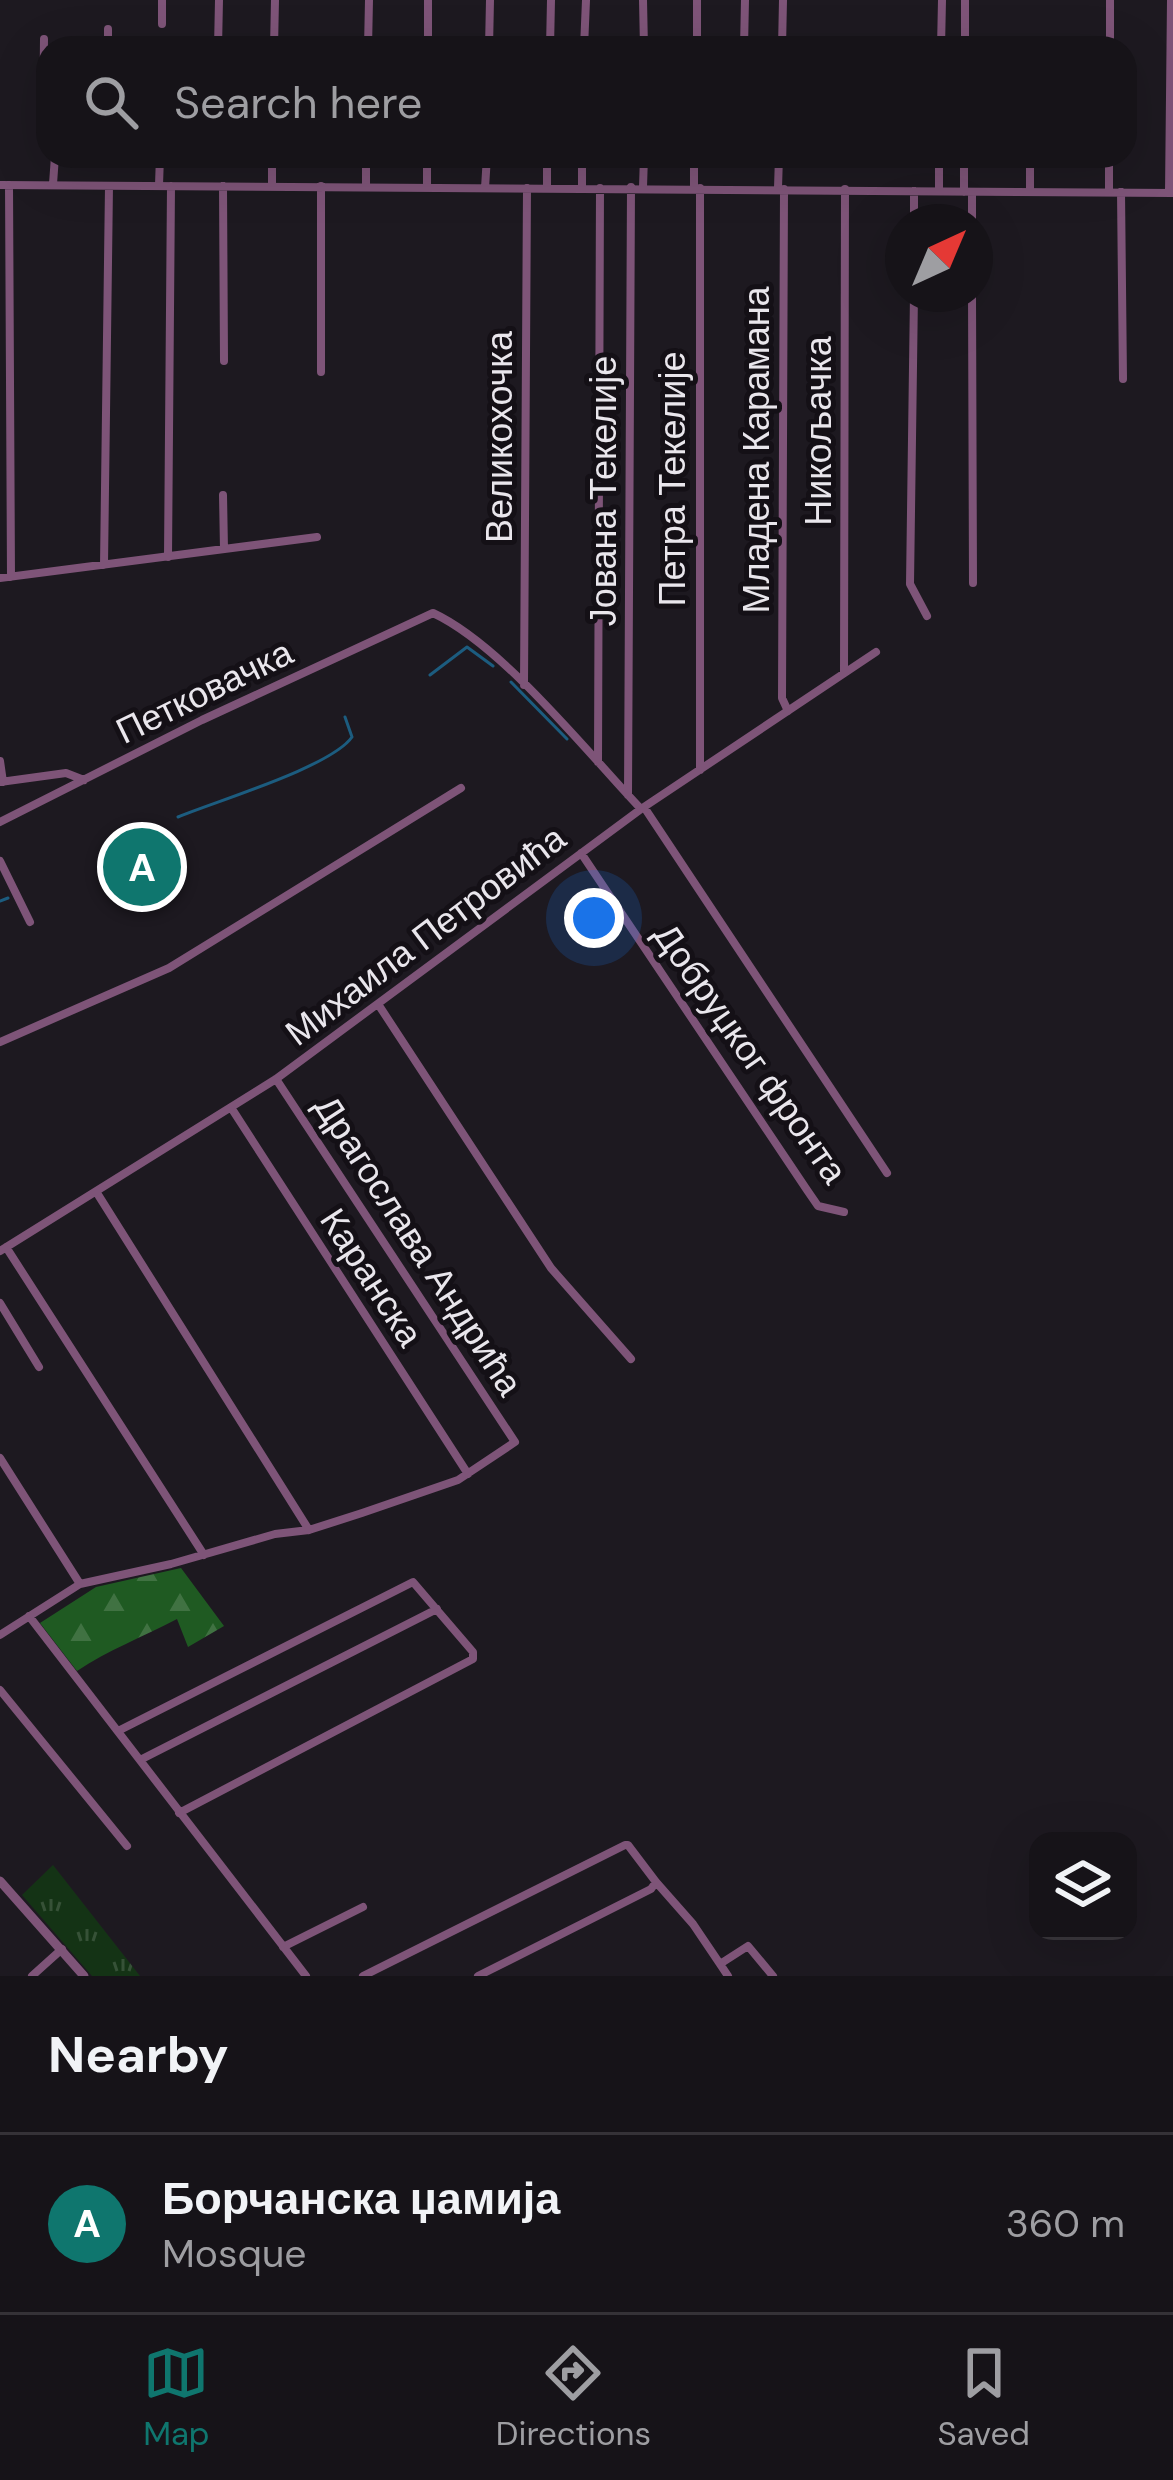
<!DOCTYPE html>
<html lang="en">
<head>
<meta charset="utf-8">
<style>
	:root { --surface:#161318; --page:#1f1c21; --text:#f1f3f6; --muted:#9e9ea2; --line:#353237; --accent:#0f766e }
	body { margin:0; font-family:"DM Sans",sans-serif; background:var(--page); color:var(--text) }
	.controls { position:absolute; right:36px; bottom:36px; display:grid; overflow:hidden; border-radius:24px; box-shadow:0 12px 48px #0002 }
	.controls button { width:108px; height:108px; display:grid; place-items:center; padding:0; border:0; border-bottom:3px solid var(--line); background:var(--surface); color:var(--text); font:60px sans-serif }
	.compass { position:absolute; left:885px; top:204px; width:108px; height:108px; border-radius:50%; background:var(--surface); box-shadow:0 12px 48px #0002; rotate:44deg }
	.you { position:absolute; left:594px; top:918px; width:42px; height:42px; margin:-30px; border:9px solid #fff; border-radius:50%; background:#1a73e8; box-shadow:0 0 0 18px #1a73e833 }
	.badge { display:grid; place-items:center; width:78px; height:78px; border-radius:50%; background:var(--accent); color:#fff; font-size:39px; font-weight:700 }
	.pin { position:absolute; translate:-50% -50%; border:6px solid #fff; box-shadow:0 3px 12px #0006 }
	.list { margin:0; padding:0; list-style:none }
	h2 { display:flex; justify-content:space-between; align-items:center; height:156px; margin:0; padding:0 48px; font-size:51px }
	h2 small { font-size:39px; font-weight:400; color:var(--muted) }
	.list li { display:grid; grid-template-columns:78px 1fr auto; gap:36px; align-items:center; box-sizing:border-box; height:180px; padding:0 48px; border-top:3px solid var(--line) }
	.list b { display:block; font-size:45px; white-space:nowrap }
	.list p { margin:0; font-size:39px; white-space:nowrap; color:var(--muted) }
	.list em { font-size:39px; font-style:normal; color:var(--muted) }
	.icon { flex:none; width:66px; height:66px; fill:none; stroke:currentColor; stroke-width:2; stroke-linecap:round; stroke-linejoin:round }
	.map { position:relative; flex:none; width:1173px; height:1976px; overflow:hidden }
	.search { position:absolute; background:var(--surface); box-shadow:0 12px 48px #0002; left:36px; right:36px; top:36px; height:132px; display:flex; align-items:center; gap:30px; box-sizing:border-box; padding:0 42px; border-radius:36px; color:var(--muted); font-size:45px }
	.sheet { height:336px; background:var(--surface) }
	nav { display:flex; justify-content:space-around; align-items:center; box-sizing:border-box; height:168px; border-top:3px solid var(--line); background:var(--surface); font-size:33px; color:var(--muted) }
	nav a { display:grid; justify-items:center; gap:6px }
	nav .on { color:var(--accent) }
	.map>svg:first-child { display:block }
	.grass { fill:url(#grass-tufts) }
	.forest { fill:url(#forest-firs) }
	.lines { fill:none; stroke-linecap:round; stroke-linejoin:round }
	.stream { stroke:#1c5c7f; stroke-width:3 }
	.minor { stroke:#7e5478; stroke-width:8 }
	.tertiary { stroke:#7e5478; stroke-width:9 }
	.labels { text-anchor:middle; stroke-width:10; stroke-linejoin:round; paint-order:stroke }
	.street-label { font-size:36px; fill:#e9e6ec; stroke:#141016 }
</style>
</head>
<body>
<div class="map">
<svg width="1173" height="1976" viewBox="0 0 1173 1976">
	<defs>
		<pattern id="grass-tufts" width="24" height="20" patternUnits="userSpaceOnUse" patternTransform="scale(3)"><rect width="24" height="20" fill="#143315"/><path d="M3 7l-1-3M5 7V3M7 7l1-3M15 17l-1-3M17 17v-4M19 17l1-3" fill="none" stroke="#365137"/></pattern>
		<pattern id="forest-firs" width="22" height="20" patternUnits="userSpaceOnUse" patternTransform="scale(3)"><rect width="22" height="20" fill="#1f5a22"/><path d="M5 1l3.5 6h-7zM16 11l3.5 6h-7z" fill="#407242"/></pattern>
	</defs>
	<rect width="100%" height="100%" fill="#1d1920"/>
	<path class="grass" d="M53 1865 140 1976H92L22 1895Z"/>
	<path class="forest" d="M181 1568 224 1626 188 1647 177 1619C143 1637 108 1650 77 1671L40 1623 96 1587Z"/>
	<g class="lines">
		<path class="stream" d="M430 675 467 647 493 666
			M511 682 567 739
			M178 817C216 801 331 767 352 737L345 717
			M0 901 8 898"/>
		<path class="minor" d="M162 0V24
			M643 0 644 48
			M697 0V48
			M44 39 43 129 48 137
			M108 48V29
			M218 48 219 0
			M274 48 275 0
			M368 48 369 0
			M428 48V0
			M489 48 490 0
			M550 48 551 0
			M584 48 586 0
			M744 48 745 0
			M782 48 783 0
			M941 48 942 0
			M965 48V0
			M1032 48V40
			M1110 48V0
			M53 184 55 156
			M0 185 1173 193
			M9 185 11 577
			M159 185 160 156
			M223 186 224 361
			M272 187V156
			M366 187V156
			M643 187 644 156
			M427 188V156
			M485 188 487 156
			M547 188V156
			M582 188V156
			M694 188V156
			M778 188 779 156
			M784 189 782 698 788 711
			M939 190V156
			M1030 191V156
			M964 192V156
			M972 192V222
			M1109 192V156
			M1121 192 1123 379
			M1169 193 1171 0
			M914 222V191
			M914 294 910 584 927 616
			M972 294 973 583
			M321 372V186
			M223 495 224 549
			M168 557 171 186
			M104 565 109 186
			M0 578 317 537
			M844 673 845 189
			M524 685 527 188
			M0 761 3 782
			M598 762 600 188
			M700 770V188
			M0 782 66 773 84 780
			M628 795 631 187
			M644 807 887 1173
			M0 822 202 720 433 613C502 645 587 752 641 809
			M581 853 807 1190 818 1206 844 1212
			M0 861 30 922
			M378 1004 551 1268 631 1359
			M0 1042 169 968 461 788
			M232 1109 468 1474
			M97 1193 309 1530
			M6 1247 204 1555
			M0 1251 276 1079 641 809 876 652
			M0 1303 39 1367
			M0 1458 80 1584
			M29 1616 306 1976
			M0 1635 80 1584 171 1564 275 1534 309 1530 362 1513 458 1480 515 1442 276 1079
			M0 1690 127 1846
			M118 1731 413 1582 473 1652V1659L179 1813
			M140 1760 437 1609
			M656 1882 693 1924 720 1964
			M283 1947 363 1907
			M32 1976 62 1949
			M363 1976 625 1845H628L656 1882 651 1889 478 1976
			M728 1976 720 1964 748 1946 773 1976"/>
		<path class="tertiary" d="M0 1881 84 1976"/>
	</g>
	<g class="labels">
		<g class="street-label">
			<text transform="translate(818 431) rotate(-90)" y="13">Никољачка</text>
			<text transform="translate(499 437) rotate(-90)" y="13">Великохочка</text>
			<text transform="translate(756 450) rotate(-90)" y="13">Младена Карамана</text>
			<text transform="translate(672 479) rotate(-90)" y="13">Петра Текелије</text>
			<text transform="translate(603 491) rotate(-90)" y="13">Јована Текелије</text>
			<text transform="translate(204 691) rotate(-26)" y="13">Петковачка</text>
			<text transform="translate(425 935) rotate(-37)" y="13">Михаила Петровића</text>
			<text transform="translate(751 1053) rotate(55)" y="13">Добруџког фронта</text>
			<text transform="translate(419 1245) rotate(57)" y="13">Драгослава Андрића</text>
			<text transform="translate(372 1277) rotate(57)" y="13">Каранска</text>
		</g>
	</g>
</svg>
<div class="controls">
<button><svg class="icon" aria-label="layers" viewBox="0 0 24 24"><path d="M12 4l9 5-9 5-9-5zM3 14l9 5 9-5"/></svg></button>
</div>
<svg class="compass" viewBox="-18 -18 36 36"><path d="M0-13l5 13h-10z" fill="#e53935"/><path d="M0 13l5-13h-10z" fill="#9e9ea2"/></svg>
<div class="you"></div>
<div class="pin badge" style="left:142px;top:867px">A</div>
<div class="search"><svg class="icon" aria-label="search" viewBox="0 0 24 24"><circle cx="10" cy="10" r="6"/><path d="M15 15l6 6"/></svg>Search here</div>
</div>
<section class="sheet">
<h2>Nearby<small></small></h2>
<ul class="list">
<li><span class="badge">A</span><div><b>Борчанска џамија</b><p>Mosque</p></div><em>360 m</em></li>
</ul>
</section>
<nav>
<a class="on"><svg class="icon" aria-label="map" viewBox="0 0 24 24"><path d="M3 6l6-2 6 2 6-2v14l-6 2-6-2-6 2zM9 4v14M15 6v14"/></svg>Map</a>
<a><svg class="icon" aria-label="directions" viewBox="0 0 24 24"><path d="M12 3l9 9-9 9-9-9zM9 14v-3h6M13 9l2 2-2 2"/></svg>Directions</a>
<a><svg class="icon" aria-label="saved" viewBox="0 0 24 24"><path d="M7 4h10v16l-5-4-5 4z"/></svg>Saved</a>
</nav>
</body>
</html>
